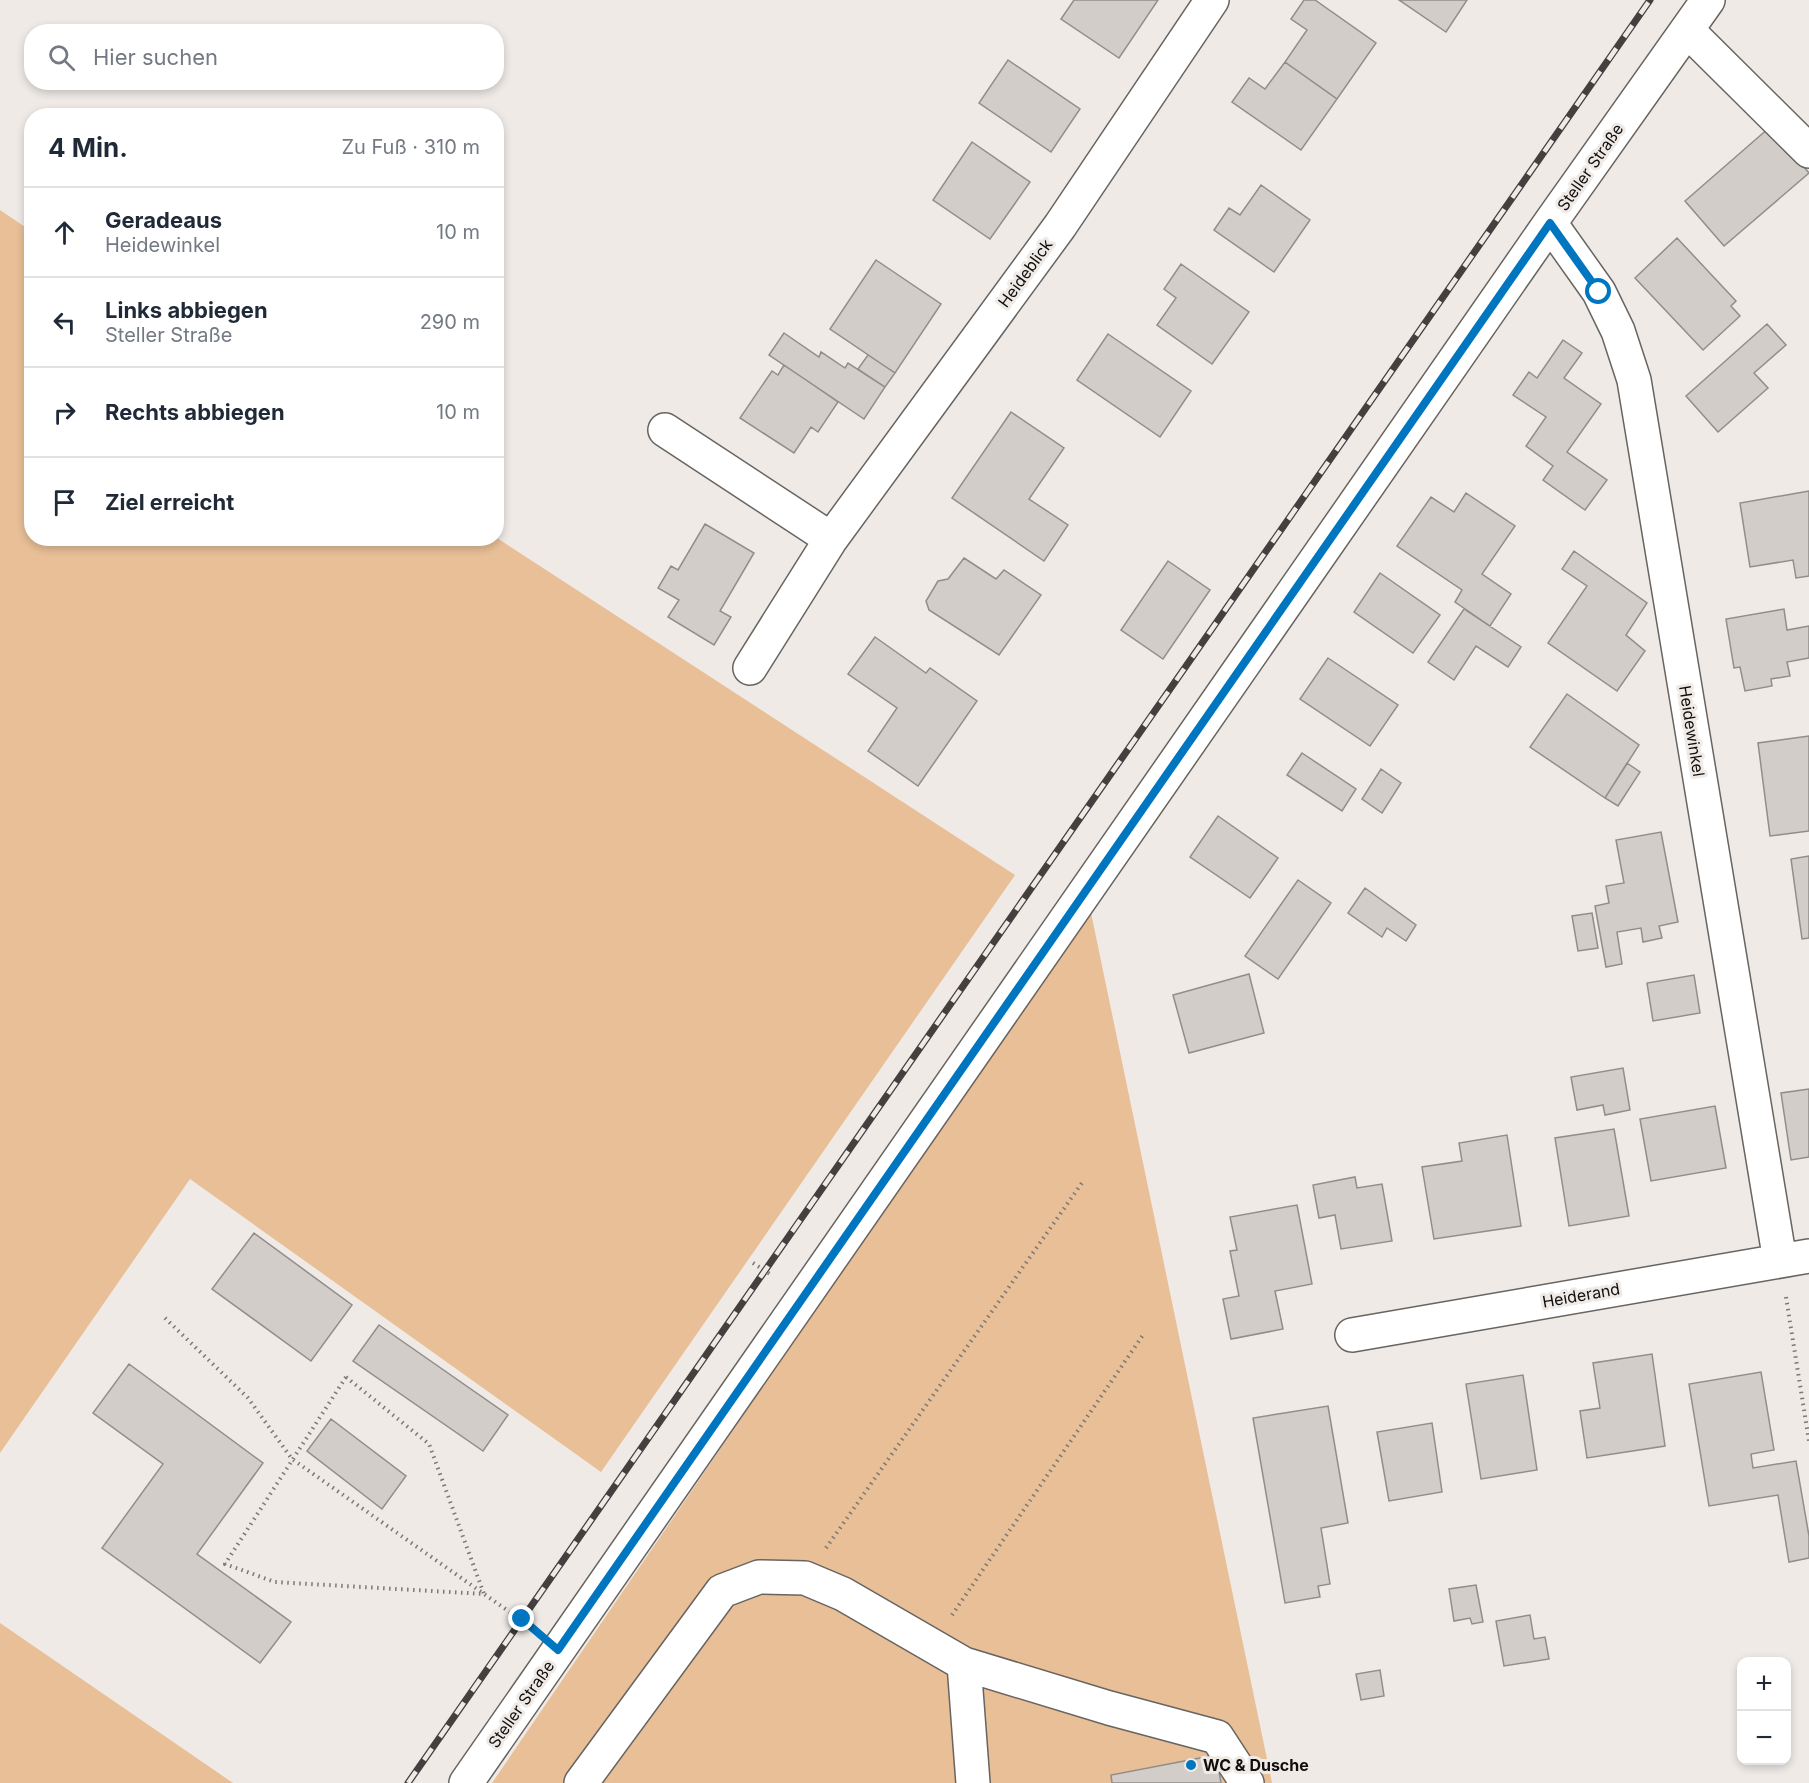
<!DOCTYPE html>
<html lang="de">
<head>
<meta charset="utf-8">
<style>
	:root { --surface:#fff; --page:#f2f2f3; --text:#1f2937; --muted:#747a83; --line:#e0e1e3 }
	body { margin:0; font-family:Inter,sans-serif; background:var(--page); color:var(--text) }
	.controls { position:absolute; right:18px; bottom:18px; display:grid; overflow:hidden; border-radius:12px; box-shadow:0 3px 9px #0003 }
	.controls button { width:54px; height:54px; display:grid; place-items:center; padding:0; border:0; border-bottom:2px solid var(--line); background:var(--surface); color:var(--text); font:30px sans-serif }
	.stop { position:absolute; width:18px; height:18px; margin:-14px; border:4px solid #0076c0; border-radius:50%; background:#fff }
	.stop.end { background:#0076c0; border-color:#fff; box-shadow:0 2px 6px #0008 }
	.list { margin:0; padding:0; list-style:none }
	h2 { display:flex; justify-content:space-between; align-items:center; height:78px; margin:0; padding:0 24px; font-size:26px }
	h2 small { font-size:20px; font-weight:400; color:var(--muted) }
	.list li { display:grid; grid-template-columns:39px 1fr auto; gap:18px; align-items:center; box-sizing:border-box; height:90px; padding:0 24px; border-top:2px solid var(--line) }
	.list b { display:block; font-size:22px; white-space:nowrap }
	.list p { margin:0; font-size:20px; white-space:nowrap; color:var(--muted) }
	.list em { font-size:20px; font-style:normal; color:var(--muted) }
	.icon { flex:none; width:33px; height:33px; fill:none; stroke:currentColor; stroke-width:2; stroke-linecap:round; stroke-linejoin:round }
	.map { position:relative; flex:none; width:1809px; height:1783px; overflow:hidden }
	.search { position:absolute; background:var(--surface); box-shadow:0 3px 9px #0003; left:24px; top:24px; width:480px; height:66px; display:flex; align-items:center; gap:15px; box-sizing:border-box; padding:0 21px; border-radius:24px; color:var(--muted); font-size:22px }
	.panel { position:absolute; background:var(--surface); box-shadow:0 3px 9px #0003; left:24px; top:108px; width:480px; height:438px; border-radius:24px }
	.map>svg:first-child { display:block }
	.green { fill:#e8bf97 }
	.building { fill:#d2cdc9; stroke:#928d89; stroke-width:1.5 }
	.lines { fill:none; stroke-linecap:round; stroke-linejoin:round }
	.minor-casing { stroke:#686460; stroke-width:36 }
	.path { stroke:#7b7875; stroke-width:4; stroke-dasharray:1.5 4.5; stroke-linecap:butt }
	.minor { stroke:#fff; stroke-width:33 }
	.rail-casing { stroke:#43403f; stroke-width:7 }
	.rail { stroke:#efeae6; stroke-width:4.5; stroke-dasharray:14; stroke-linecap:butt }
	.route { stroke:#0076c0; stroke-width:8 }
	.poi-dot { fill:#0076c0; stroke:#efeae6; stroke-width:2 }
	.labels { text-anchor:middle; stroke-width:6; stroke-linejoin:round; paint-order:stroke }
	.street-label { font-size:16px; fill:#100e0d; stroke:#efeae6 }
	.poi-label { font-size:16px; font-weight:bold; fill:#100e0d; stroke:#efeae6; text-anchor:start }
</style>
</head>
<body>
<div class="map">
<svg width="1809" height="1783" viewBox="0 0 1809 1783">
	<rect width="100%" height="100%" fill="#efeae6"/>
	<path class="green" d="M0 210 31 231 32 538H497L1015 875 601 1472 190 1179 0 1453Z
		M1090 908 1272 1783H492Z
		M0 1623 233 1783H0Z"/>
	<path class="building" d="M1074 0H1158L1119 58 1061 19Z
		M1304 0H1315L1376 43 1337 99 1285 62 1307 30 1291 19Z
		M1399 0H1467L1446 32Z
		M1008 60 1080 109 1051 152 979 103Z
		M1285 62 1337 99 1301 150 1232 102 1249 78 1265 89Z
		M1770 127 1809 173 1724 246 1685 201Z
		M972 142 1030 182 990 239 933 200Z
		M1261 185 1310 220 1274 272 1214 230 1229 208 1240 215Z
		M1677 238 1736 301 1731 306 1740 316 1703 350 1635 278Z
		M876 260 941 304 895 373 830 329Z
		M1181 264 1249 312 1212 364 1157 325 1176 298 1164 289Z
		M1767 324 1786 345 1754 373 1768 388 1718 432 1686 396Z
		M784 333 819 357 821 352 845 368 848 363 885 387 864 419 769 355Z
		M1108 334 1191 391 1160 437 1077 380Z
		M1563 340 1582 353 1564 378 1601 404 1567 452 1607 480 1585 510 1543 480 1553 466 1526 446 1546 417 1513 395 1529 372 1537 378Z
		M868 355 895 373 885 387 858 369Z
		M784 365 838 402 818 432 811 427 794 453 740 418 772 371 778 375Z
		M1011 412 1064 448 1029 499 1068 525 1044 561 952 498Z
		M1809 491V576L1796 578 1793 560 1750 567 1740 503Z
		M1466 493 1515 526 1482 574 1511 594 1490 626 1455 602 1462 590 1397 546 1431 497 1454 512Z
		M705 524 754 553 720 611 731 617 714 645 668 617 679 600 658 588 671 566 678 570Z
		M1574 551 1647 603 1626 635 1645 651 1617 691 1548 643 1587 586 1562 569Z
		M964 558 996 579 1004 570 1041 595 999 655 929 610 926 601 938 581 948 579Z
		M1168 561 1210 590 1163 659 1121 630Z
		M1380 573 1440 615 1413 653 1354 612Z
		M1464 609 1521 647 1508 667 1476 646 1454 680 1428 662Z
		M1784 609 1787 630 1809 626V658L1787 662 1790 676 1771 679 1772 686 1745 691 1740 667 1734 668 1726 619Z
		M875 637 926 673 930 668 977 701 918 786 868 751 897 708 848 674Z
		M1328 658 1398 705 1370 746 1300 699Z
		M1567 694 1639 745 1605 798 1530 747Z
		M1809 736V831L1770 836 1758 743Z
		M1302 753 1356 789 1342 811 1287 775Z
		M1627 763 1640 772 1618 806 1605 798Z
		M1381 769 1401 783 1382 813 1362 799Z
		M1218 816 1278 858 1250 898 1190 857Z
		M1661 832 1678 922 1659 926 1662 938 1643 942 1641 928 1617 932 1622 964 1606 967 1595 906 1609 903 1606 886 1624 883 1616 840Z
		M1809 856V938L1802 939 1791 859Z
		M1298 880 1331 903 1278 979 1245 956Z
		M1365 888 1416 925 1406 941 1387 928 1382 937 1348 913Z
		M1592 913 1598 948 1578 951 1572 916Z
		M1249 974 1264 1033 1189 1053 1173 995Z
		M1694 975 1700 1013 1653 1021 1647 983Z
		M1623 1068 1630 1110 1605 1115 1603 1105 1577 1110 1571 1077Z
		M1809 1089V1157L1791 1160 1781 1093Z
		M1715 1106 1726 1168 1651 1181 1640 1119Z
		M1614 1129 1629 1216 1569 1226 1555 1138Z
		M1507 1135 1521 1226 1434 1239 1422 1167 1462 1161 1459 1143Z
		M1355 1177 1357 1188 1382 1184 1392 1241 1341 1249 1335 1215 1319 1218 1313 1185Z
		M1297 1205 1312 1284 1275 1291 1283 1329 1231 1339 1223 1299 1239 1296 1230 1251 1237 1250 1230 1217Z
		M254 1233 352 1305 311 1361 212 1289Z
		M379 1325 508 1415 483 1451 353 1361Z
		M1652 1354 1665 1446 1587 1458 1580 1411 1600 1408 1593 1363Z
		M129 1364 263 1463 197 1554 291 1622 260 1663 102 1548 163 1464 93 1413Z
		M1761 1372 1774 1450 1751 1454 1753 1468 1796 1461 1809 1536V1558L1789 1562 1778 1495 1709 1506 1689 1384Z
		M1523 1375 1537 1470 1481 1479 1466 1384Z
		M1328 1406 1348 1523 1321 1528 1330 1584 1318 1586 1320 1597 1285 1603 1253 1418Z
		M331 1419 406 1476 382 1509 307 1451Z
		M1432 1423 1442 1492 1389 1501 1377 1432Z
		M1476 1585 1483 1622 1472 1624 1470 1618 1454 1621 1449 1589Z
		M1530 1615 1534 1639 1545 1637 1549 1659 1504 1666 1496 1621Z
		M1380 1670 1384 1696 1361 1700 1356 1674Z
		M1216 1755 1221 1783H1112L1111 1775Z"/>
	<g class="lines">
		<defs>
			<path id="minor" d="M1687 30 1809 151
				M1550 223 1599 292 1618 331 1634 380 1780 1261
				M665 430 831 539
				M750 668 831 539 1060 226 1212 0
				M1352 1335 1809 1256
				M964 1664 973 1783
				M466 1783 1550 223 1708 0
				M581 1783 722 1591 759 1577 805 1578 843 1594 964 1664 1109 1708 1217 1737 1247 1783"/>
		</defs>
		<use href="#minor" class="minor-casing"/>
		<path class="path" d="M753 1263 773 1276
			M1786 1297 1809 1441
			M165 1318 248 1398 292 1459 531 1627
			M346 1377 429 1444 484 1594 275 1582 225 1564Z
			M826 1548 1084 1180
			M952 1615 1143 1335"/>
		<use href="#minor" class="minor"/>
		<defs>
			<path id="rail" d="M408 1783 1650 0"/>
		</defs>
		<use href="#rail" class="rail-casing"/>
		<use href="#rail" class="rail"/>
	</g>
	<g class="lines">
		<path class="route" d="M522 1619 558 1650 1550 223 1599 292"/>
	</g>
	<circle class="poi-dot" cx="1191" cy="1765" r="6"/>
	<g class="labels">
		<g class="street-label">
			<text transform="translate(1590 167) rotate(-55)" y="6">Steller Straße</text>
			<text transform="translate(1025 273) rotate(-54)" y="6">Heideblick</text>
			<text transform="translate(1692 731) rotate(81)" y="6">Heidewinkel</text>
			<text transform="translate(1581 1295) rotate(-10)" y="6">Heiderand</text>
			<text transform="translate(521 1704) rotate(-55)" y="6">Steller Straße</text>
		</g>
		<g class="poi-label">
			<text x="1203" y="1771">WC &amp; Dusche</text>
		</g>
	</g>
</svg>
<div class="controls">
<button>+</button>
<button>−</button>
</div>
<div class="stop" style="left:1599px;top:292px"></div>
<div class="stop end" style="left:522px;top:1619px"></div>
<div class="search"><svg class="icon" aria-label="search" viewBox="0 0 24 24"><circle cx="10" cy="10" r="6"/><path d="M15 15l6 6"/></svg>Hier suchen</div>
<section class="panel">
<h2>4 Min.<small>Zu Fuß · 310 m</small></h2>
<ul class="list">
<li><svg class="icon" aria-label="ahead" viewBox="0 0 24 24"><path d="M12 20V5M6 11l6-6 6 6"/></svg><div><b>Geradeaus</b><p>Heidewinkel</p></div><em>10 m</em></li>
<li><svg class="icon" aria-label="left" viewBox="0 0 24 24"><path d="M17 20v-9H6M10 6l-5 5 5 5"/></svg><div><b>Links abbiegen</b><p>Steller Straße</p></div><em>290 m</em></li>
<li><svg class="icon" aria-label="right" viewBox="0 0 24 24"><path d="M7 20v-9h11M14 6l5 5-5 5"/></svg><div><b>Rechts abbiegen</b></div><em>10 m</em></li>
<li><svg class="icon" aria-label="arrive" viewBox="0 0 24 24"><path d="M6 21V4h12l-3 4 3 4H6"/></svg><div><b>Ziel erreicht</b></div></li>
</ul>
</section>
</div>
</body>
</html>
